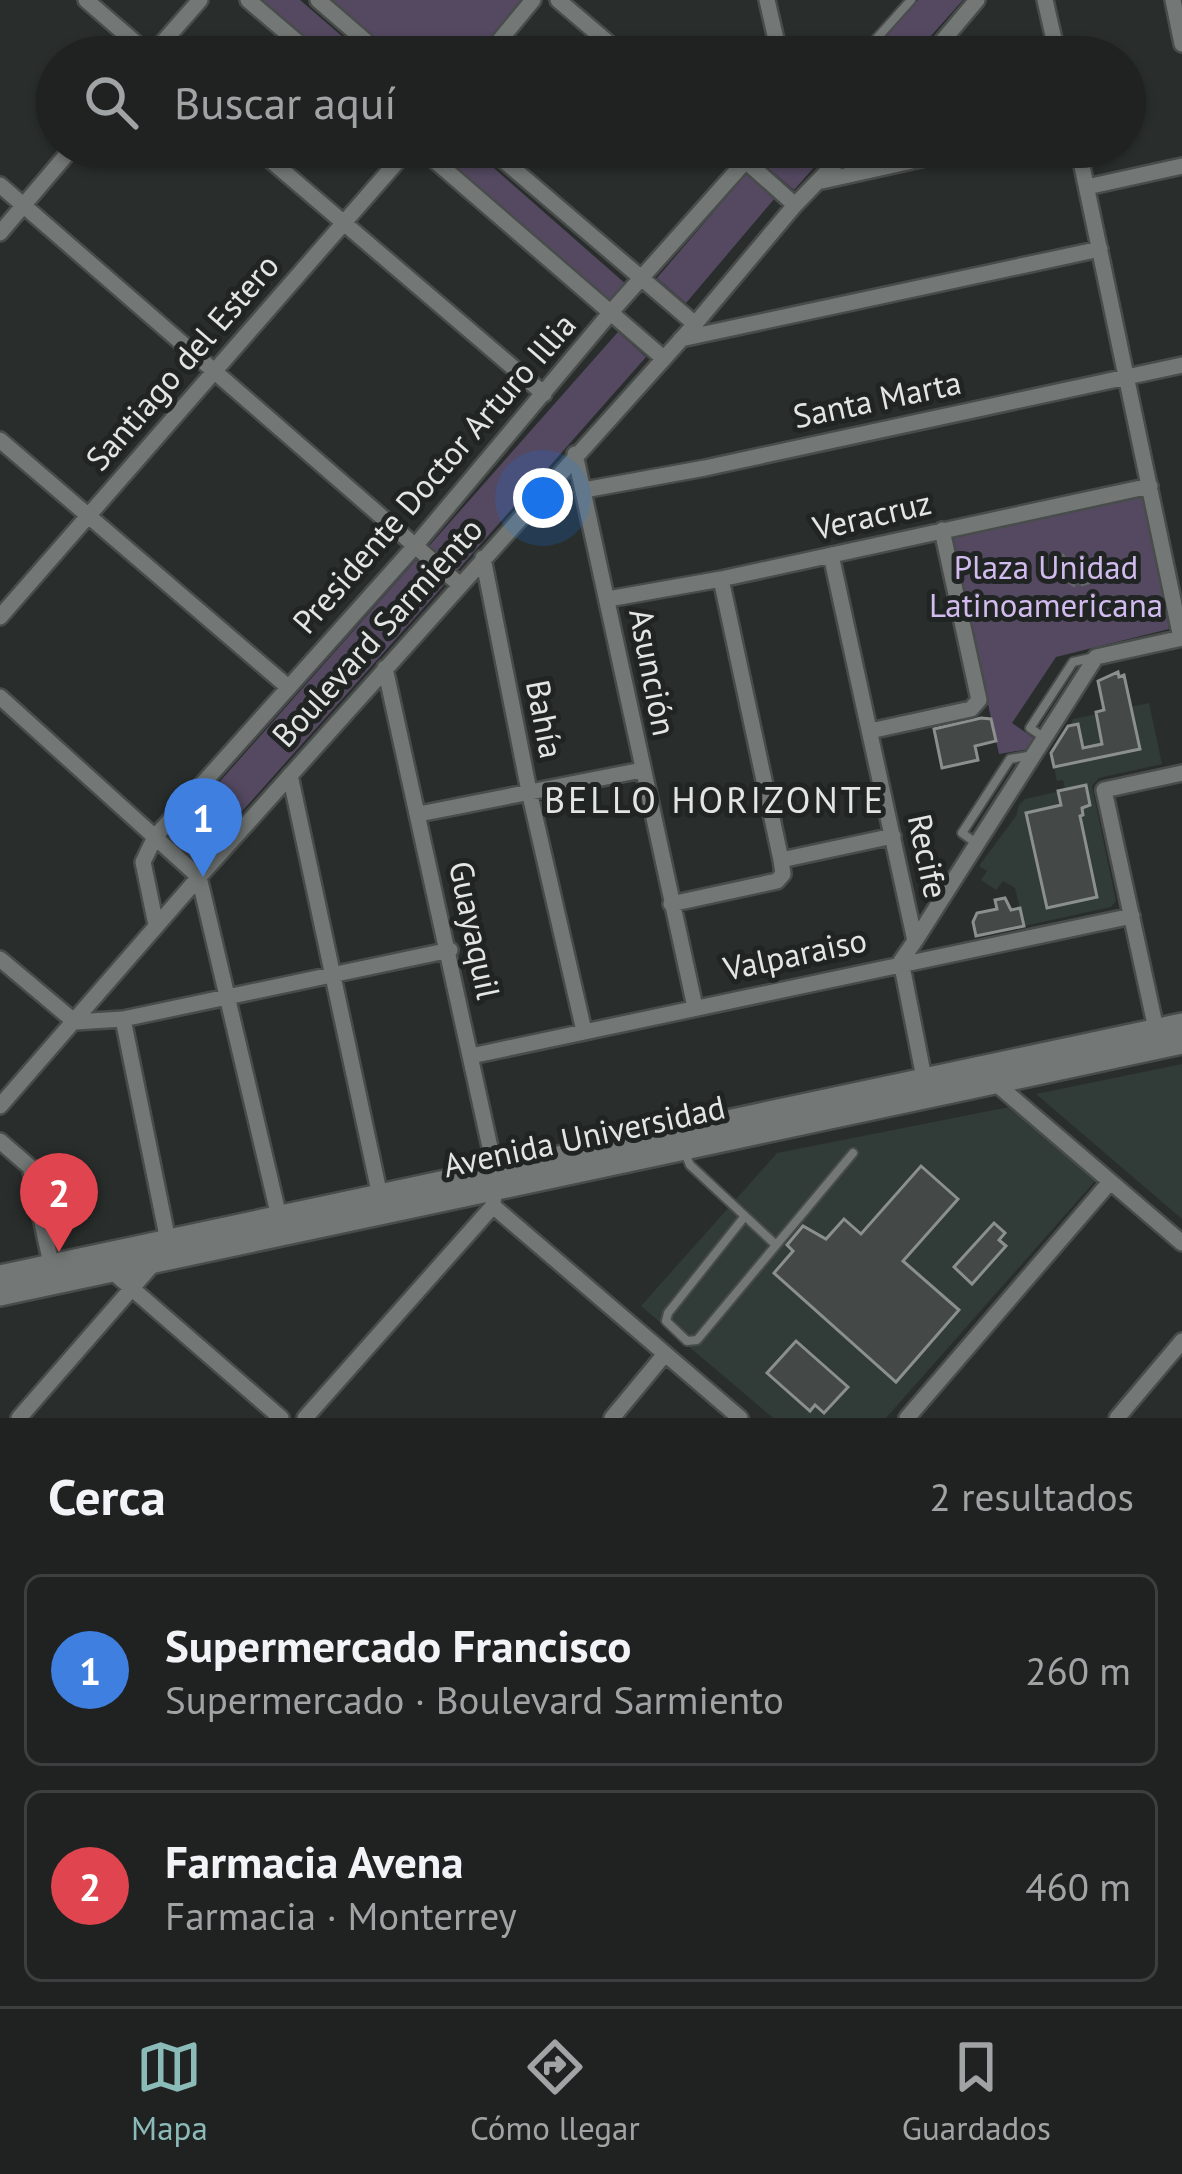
<!DOCTYPE html>
<html lang="es">
<head>
<meta charset="utf-8">
<style>
	:root { --surface:#1f2221; --page:#2c2f2e; --text:#f1f3f6; --muted:#a1a4a5; --line:#3c3f3f; --accent:#8bbbb9 }
	body { margin:0; font-family:"PT Sans",sans-serif; background:var(--page); color:var(--text) }
	.you { position:absolute; left:543px; top:498px; width:42px; height:42px; margin:-30px; border:9px solid #fff; border-radius:50%; background:#1a73e8; box-shadow:0 0 0 18px #1a73e833 }
	.badge { display:grid; place-items:center; width:78px; height:78px; border-radius:50%; background:var(--accent); color:#fff; font-size:39px; font-weight:700 }
	.pin { position:absolute; translate:-50% -99px; filter:drop-shadow(0 3px 6px #0008) }
	.pin::after { content:''; position:absolute; top:63px; width:42px; height:36px; background:inherit; clip-path:polygon(0 0,100% 0,50% 100%) }
	.list { margin:0; padding:0; list-style:none }
	h2 { display:flex; justify-content:space-between; align-items:center; height:156px; margin:0; padding:0 48px; font-size:51px }
	h2 small { font-size:39px; font-weight:400; color:var(--muted) }
	.list li { display:grid; grid-template-columns:78px 1fr auto; gap:36px; align-items:center; box-sizing:border-box; height:192px; margin:0 24px 24px; padding:0 24px; border:3px solid var(--line); border-radius:18px }
	.list b { display:block; font-size:45px; white-space:nowrap }
	.list p { margin:0; font-size:39px; white-space:nowrap; color:var(--muted) }
	.list em { font-size:39px; font-style:normal; color:var(--muted) }
	.icon { flex:none; width:66px; height:66px; fill:none; stroke:currentColor; stroke-width:2; stroke-linecap:round; stroke-linejoin:round }
	.map { position:relative; flex:none; width:1182px; height:1418px; overflow:hidden }
	.search { position:absolute; background:var(--surface); box-shadow:0 3px 9px #0004; left:36px; right:36px; top:36px; height:132px; display:flex; align-items:center; gap:30px; box-sizing:border-box; padding:0 42px; border-radius:66px; color:var(--muted); font-size:45px }
	.sheet { height:588px; background:var(--surface) }
	nav { display:flex; justify-content:space-around; align-items:center; box-sizing:border-box; height:168px; border-top:3px solid var(--line); background:var(--surface); font-size:33px; color:var(--muted) }
	nav a { display:grid; justify-items:center; gap:6px }
	nav .on { color:var(--accent) }
	.map>svg:first-child { display:block }
	.built { fill:#313b38 }
	.green { fill:#544961 }
	.building { fill:#444947; stroke:#8b908e; stroke-width:3 }
	.lines { fill:none; stroke-linecap:round; stroke-linejoin:round }
	.service-casing { stroke:#484c4a; stroke-width:12 }
	.minor-casing { stroke:#484c4a; stroke-width:20 }
	.secondary-casing { stroke:#484c4a; stroke-width:26 }
	.path { stroke:#626664; stroke-width:3; stroke-dasharray:9 6; stroke-linecap:butt }
	.service { stroke:#737876; stroke-width:8 }
	.minor { stroke:#737876; stroke-width:15 }
	.secondary { stroke:#737876; stroke-width:21 }
	.labels { text-anchor:middle; stroke-width:10; stroke-linejoin:round; paint-order:stroke }
	.street-label { font-size:33px; fill:#e2e5e4; stroke:#202422 }
	.park-label { font-size:33px; fill:#d2bbee; stroke:#202422 }
	.neighbourhood-label { font-size:36px; letter-spacing:3px; fill:#e2e5e4; stroke:#202422 }
</style>
</head>
<body>
<div class="map">
<svg width="1182" height="1418" viewBox="0 0 1182 1418">
	<rect width="100%" height="100%" fill="#292e2c"/>
	<path class="built" d="M1149 703 1162 764 1099 778 1092 786 1116 901 1111 907 1024 926 1015 888 1003 881 996 890 981 880 987 871 979 866 1016 816 1019 805 1025 799 1065 790 1063 780 1057 781 1051 753 1066 735 1073 719Z
		M1182 1064V1219L1036 1094Z
		M1009 1107 1096 1180 886 1418H773L641 1306 777 1153Z"/>
	<path class="green" d="M261 0H300L366 57H327Z
		M324 0H527L476 57H389Z
		M918 0H963L912 57H867Z
		M431 147H470L628 286 613 302 609 301Z
		M772 147H832L794 190 760 161Z
		M746 174 775 198 686 303 657 278Z
		M618 332 646 357 457 571 429 546Z
		M1140 496 1144 500 1169 629 1056 657 1012 723 1035 739 1029 749 999 754 951 536Z
		M416 560 444 585 195 864 168 840Z"/>
	<path class="building" d="M1118 672 1119 677 1124 675 1140 749 1054 767 1051 753 1068 726 1078 724 1083 748 1102 744 1096 712 1104 710 1098 681Z
		M981 718 991 719 996 741 975 746 978 760 942 768 934 729Z
		M1086 785 1090 805 1082 808 1083 815 1080 816 1097 897 1047 908 1026 813 1061 805 1058 791Z
		M1005 898 1011 910 1020 908 1024 926 976 936 973 922 977 913 997 909 995 900Z
		M921 1166 958 1199 903 1261 959 1310 896 1382 774 1273 793 1251 787 1245 803 1226 826 1239 844 1219 861 1234Z
		M994 1223 1005 1233 999 1240 1006 1246 972 1284 954 1267Z
		M796 1341 848 1387 824 1413 815 1405 810 1411 767 1373Z"/>
	<g class="lines">
		<defs>
			<path id="service" d="M860 57 911 0
				M1043 737 1030 728 1073 662 1095 657
				M976 843 962 833 1010 759 1033 755
				M684 1151 690 1165 776 1245
				M745 1216 668 1313 666 1321 687 1341 697 1340 853 1153"/>
			<path id="minor" d="M86 0 152 57
				M248 0 315 57
				M318 0 384 57
				M558 0 625 57
				M767 0 780 57
				M1045 0 1058 57
				M1173 0 1182 44
				M150 57 200 0
				M486 57 533 0
				M929 57 977 0
				M255 147 544 394
				M419 147 662 357
				M488 147 695 324
				M730 147 795 205
				M1078 147 1181 638
				M822 181 975 147
				M0 185 459 584
				M1087 187 1182 166
				M0 233 73 147
				M681 339 1100 249
				M0 440 288 687
				M575 454 695 1007
				M584 490 705 468 1182 365
				M831 555 915 941 901 961 926 1088
				M483 558 529 791 584 1031
				M721 579 781 860
				M608 599 721 579 1150 486
				M0 617 410 147
				M385 668 495 1170 493 1206
				M0 697 199 877 279 1217
				M870 731 971 709 979 700 942 530
				M290 775 380 1196
				M419 814 642 770
				M671 904 777 881 783 874 781 860 893 836
				M156 925 143 862 155 837 415 546 611 312 758 147
				M915 941 1096 657 1182 638
				M0 959 75 1022
				M123 1019 169 1246
				M75 1022 123 1019 450 950
				M1156 1029 1104 790 1182 773
				M471 1056 1132 916
				M993 1081 1182 1243
				M0 1106 199 877 695 324 795 205 851 147
				M0 1141 30 1167 51 1264
				M493 1206 740 1418
				M112 1267 113 1272 281 1418
				M19 1418 153 1264
				M305 1418 493 1206
				M612 1418 665 1354
				M907 1418 1110 1182
				M1117 1418 1182 1341"/>
			<path id="secondary" d="M0 1276 1182 1024
				M0 1295 1182 1043"/>
		</defs>
		<use href="#service" class="service-casing"/>
		<use href="#minor" class="minor-casing"/>
		<use href="#secondary" class="secondary-casing"/>
		<path class="path" d="M1064 554 1061 557 1067 581 1076 587 1103 578
			M1064 556 1069 579 1077 583 1101 579
			M1070 573 1079 574 1081 584"/>
		<use href="#service" class="service"/>
		<use href="#minor" class="minor"/>
		<use href="#secondary" class="secondary"/>
	</g>
	<g class="labels">
		<g class="street-label">
			<text transform="translate(182 362) rotate(-49)" y="12">Santiago del Estero</text>
			<text transform="translate(877 399) rotate(-12)" y="12">Santa Marta</text>
			<text transform="translate(434 473) rotate(-49)" y="12">Presidente Doctor Arturo Illia</text>
			<text transform="translate(872 515) rotate(-13)" y="12">Veracruz</text>
			<text transform="translate(377 632) rotate(-48)" y="12">Boulevard Sarmiento</text>
			<text transform="translate(653 672) rotate(79)" y="12">Asunción</text>
			<text transform="translate(545 719) rotate(79)" y="12">Bahía</text>
			<text transform="translate(928 856) rotate(78)" y="12">Recife</text>
			<text transform="translate(475 930) rotate(78)" y="12">Guayaquil</text>
			<text transform="translate(795 954) rotate(-12)" y="12">Valparaiso</text>
			<text transform="translate(584 1136) rotate(-12)" y="12">Avenida Universidad</text>
		</g>
		<g class="park-label">
			<text x="1046" y="579">Plaza Unidad<tspan x="1046" dy="38">Latinoamericana</tspan></text>
		</g>
		<g class="neighbourhood-label">
			<text x="715" y="813">BELLO HORIZONTE</text>
		</g>
	</g>
</svg>
<div class="you"></div>
<div class="pin badge" style="left:203px;top:877px;background:#3f7fe0">1</div>
<div class="pin badge" style="left:59px;top:1252px;background:#e0444e">2</div>
<div class="search"><svg class="icon" aria-label="search" viewBox="0 0 24 24"><circle cx="10" cy="10" r="6"/><path d="M15 15l6 6"/></svg>Buscar aquí</div>
</div>
<section class="sheet">
<h2>Cerca<small>2 resultados</small></h2>
<ul class="list">
<li><span class="badge" style="background:#3f7fe0">1</span><div><b>Supermercado Francisco</b><p>Supermercado · Boulevard Sarmiento</p></div><em>260 m</em></li>
<li><span class="badge" style="background:#e0444e">2</span><div><b>Farmacia Avena</b><p>Farmacia · Monterrey</p></div><em>460 m</em></li>
</ul>
</section>
<nav>
<a class="on"><svg class="icon" aria-label="map" viewBox="0 0 24 24"><path d="M3 6l6-2 6 2 6-2v14l-6 2-6-2-6 2zM9 4v14M15 6v14"/></svg>Mapa</a>
<a><svg class="icon" aria-label="directions" viewBox="0 0 24 24"><path d="M12 3l9 9-9 9-9-9zM9 14v-3h6M13 9l2 2-2 2"/></svg>Cómo llegar</a>
<a><svg class="icon" aria-label="saved" viewBox="0 0 24 24"><path d="M7 4h10v16l-5-4-5 4z"/></svg>Guardados</a>
</nav>
</body>
</html>
